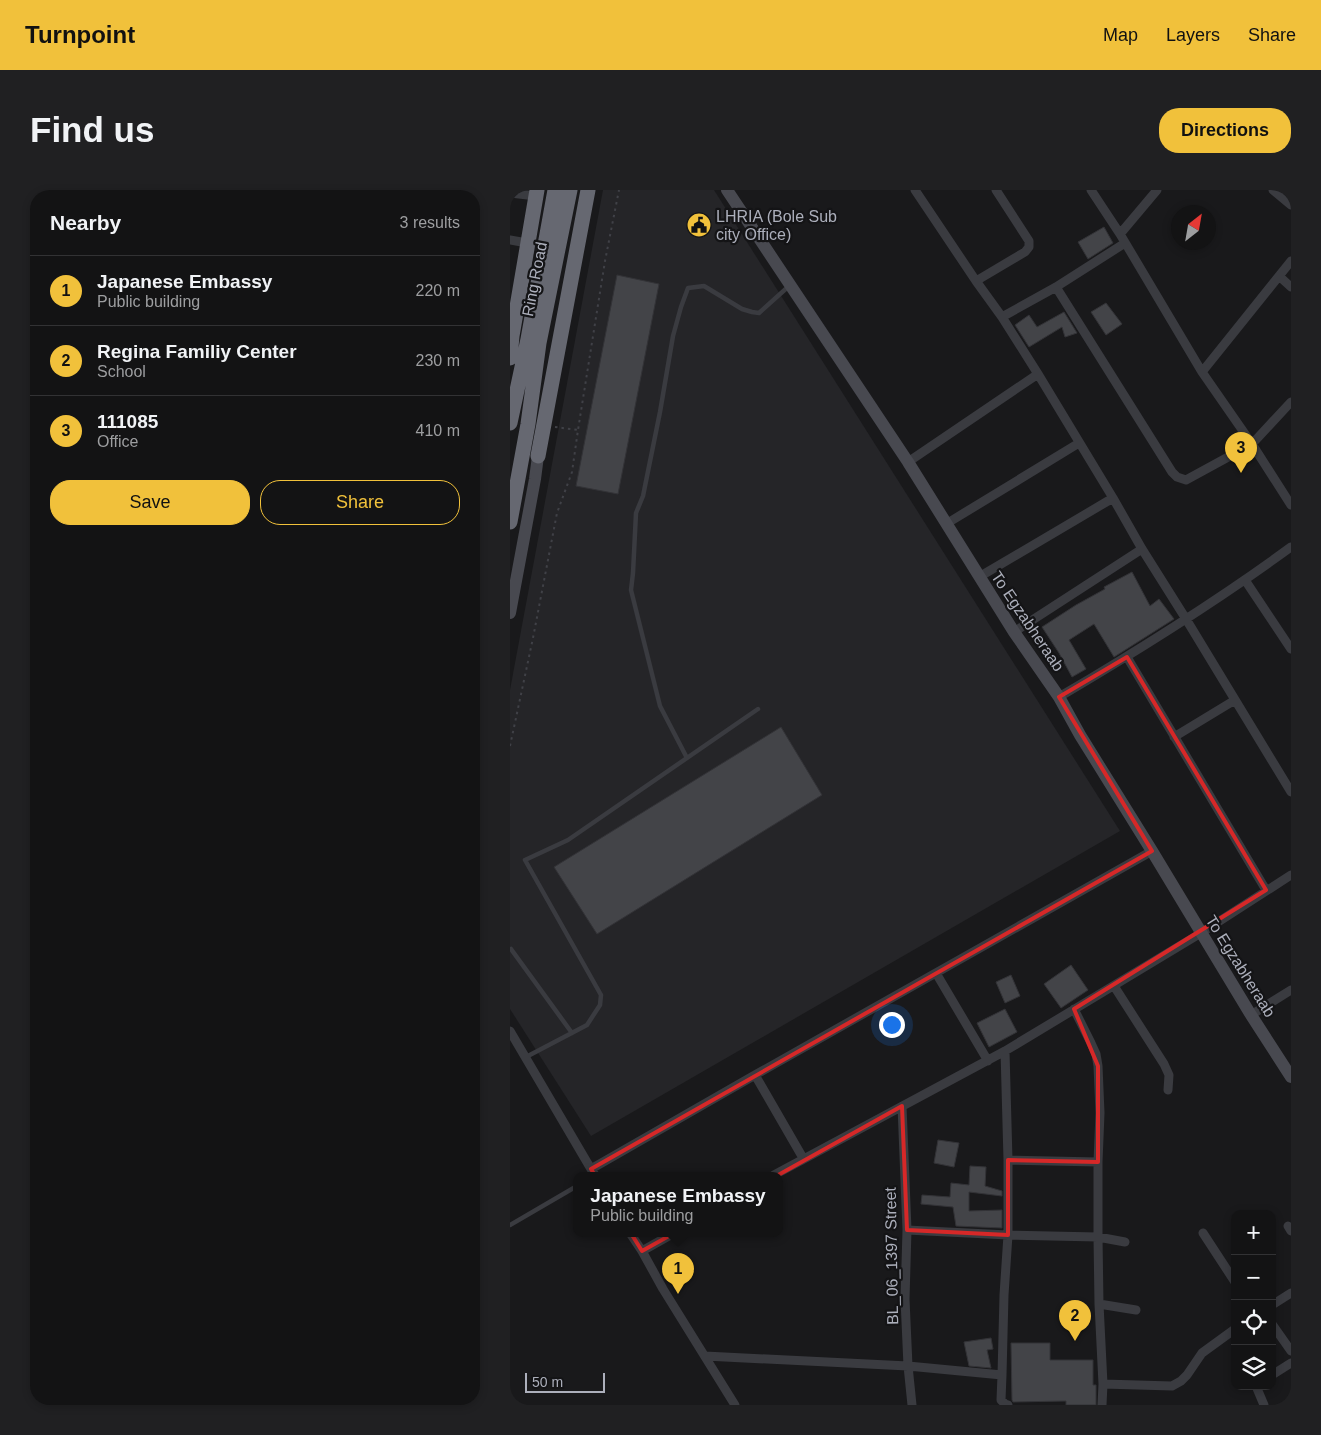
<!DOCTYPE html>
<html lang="en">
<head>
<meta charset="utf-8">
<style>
	:root { --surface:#131314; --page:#202022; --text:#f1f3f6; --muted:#9d9ea0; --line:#323234; --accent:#f1c13b }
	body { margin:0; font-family:Arial,sans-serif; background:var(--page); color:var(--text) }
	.controls { position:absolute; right:15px; bottom:15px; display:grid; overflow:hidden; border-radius:10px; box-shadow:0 2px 8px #0003 }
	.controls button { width:45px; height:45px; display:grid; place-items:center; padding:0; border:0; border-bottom:1px solid var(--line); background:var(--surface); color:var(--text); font:25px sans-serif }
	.compass { position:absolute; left:661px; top:15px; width:45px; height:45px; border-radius:50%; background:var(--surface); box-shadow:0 2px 8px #0003; rotate:31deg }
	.scale { position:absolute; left:15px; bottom:12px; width:80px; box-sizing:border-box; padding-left:5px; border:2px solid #acafbb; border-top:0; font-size:14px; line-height:18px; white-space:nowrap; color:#acafbb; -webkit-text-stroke:4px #141416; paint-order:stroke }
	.you { position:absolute; left:381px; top:834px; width:18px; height:18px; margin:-12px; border:4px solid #fff; border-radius:50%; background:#1a73e8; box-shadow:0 0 0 8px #1a73e833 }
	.badge { display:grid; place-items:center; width:32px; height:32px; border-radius:50%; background:var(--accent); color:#111; font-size:16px; font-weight:700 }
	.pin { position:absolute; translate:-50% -41px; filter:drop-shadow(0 1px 2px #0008) }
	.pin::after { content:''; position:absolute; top:26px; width:18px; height:15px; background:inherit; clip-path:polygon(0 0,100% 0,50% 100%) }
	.popup { position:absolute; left:63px; top:982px; width:210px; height:65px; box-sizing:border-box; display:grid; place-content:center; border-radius:10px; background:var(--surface); filter:drop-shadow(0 1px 4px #0005); font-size:16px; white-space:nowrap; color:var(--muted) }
	.popup b { font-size:19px; color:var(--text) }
	.popup::after { content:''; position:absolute; left:50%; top:100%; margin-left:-10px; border:10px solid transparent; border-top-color:var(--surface) }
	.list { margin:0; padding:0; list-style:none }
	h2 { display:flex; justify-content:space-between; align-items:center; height:65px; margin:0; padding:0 20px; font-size:21px }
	h2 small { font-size:16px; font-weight:400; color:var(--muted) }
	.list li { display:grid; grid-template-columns:32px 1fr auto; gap:15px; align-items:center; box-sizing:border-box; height:70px; padding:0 20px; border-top:1px solid var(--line) }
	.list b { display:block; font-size:19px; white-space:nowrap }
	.list p { margin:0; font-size:16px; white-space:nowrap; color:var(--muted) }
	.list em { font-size:16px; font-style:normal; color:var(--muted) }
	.actions { display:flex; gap:10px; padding:15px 20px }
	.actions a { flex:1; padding:11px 0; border:1px solid var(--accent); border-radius:20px; text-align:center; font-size:18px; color:var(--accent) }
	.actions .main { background:var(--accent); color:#111 }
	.icon { flex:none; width:28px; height:28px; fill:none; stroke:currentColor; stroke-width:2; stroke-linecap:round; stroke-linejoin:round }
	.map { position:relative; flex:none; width:781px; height:1215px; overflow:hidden; border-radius:20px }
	header { display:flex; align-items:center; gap:30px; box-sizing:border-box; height:70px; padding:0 25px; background:var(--accent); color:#111 }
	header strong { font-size:24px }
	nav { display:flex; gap:28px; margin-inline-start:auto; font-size:18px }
	.intro { display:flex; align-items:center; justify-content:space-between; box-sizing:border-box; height:120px; padding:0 30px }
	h1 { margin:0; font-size:35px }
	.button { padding:12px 22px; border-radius:20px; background:var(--accent); color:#111; font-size:18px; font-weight:700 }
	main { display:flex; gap:30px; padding:0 30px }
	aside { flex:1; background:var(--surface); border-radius:20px; box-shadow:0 2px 8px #0003 }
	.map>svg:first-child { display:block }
	.built { fill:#252528 }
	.building { fill:#434448; stroke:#333337 }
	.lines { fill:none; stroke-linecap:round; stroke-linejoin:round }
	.path { stroke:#404147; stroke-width:2; stroke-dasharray:2.5 4; stroke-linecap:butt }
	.lane { stroke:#3a3b40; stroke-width:4.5 }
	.street { stroke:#3a3b40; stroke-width:9 }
	.secondary { stroke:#484950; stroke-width:12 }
	.highway { stroke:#666871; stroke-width:15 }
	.marked { fill:none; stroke:#d62828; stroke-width:4; stroke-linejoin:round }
	.labels { text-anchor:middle; stroke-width:4.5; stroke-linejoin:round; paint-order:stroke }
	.poi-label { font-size:16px; fill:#acafbb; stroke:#141416; text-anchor:start }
	.street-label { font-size:16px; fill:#acafbb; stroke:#141416 }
</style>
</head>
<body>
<header>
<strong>Turnpoint</strong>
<nav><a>Map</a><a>Layers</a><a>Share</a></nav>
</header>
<div class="intro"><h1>Find us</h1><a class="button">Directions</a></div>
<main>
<aside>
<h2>Nearby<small>3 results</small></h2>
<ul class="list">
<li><span class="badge">1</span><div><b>Japanese Embassy</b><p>Public building</p></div><em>220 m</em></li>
<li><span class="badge">2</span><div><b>Regina Familiy Center</b><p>School</p></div><em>230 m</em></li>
<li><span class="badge">3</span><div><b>111085</b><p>Office</p></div><em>410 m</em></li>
</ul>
<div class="actions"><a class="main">Save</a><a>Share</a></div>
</aside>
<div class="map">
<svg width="781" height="1215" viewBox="0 0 781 1215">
	<rect width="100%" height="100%" fill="#19191b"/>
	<path class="built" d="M93 0H204L610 641 81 946 0 819V500Z"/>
	<path class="building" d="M594 37 603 53 578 69 568 52Z
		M107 85 149 94 108 304 66 296Z
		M596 113 612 134 596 145 581 122Z
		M554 122 567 143 555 147 552 137 519 157 505 135 519 125 527 137Z
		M622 382 640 416 649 409 664 429 604 467 584 434 559 450 576 479 562 487 549 463 532 437 566 415 595 399 594 397Z
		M271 537 312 605 87 744 44 677Z
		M561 775 578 800 551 818 534 794Z
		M501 785 510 806 495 813 486 792Z
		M495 819 507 842 479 857 467 833Z
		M428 950 449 953 444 977 424 973Z
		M460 976 476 977 475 996 492 1001V1006L459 1002V1021L492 1020V1038L446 1036 443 1017 411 1014 412 1005 440 1007 441 993 459 995Z
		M481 1148 483 1159 477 1160 481 1178 459 1176 454 1152Z
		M501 1153H540V1170H583V1195H586V1215H556V1211L503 1212 502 1210Z"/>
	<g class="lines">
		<path class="path" d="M45 237 68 240
			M0 556 23 448 47 323 62 282 68 240 95 71 109 0"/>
		<path class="lane" d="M177 568 150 516 121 400 123 383 126 323 133 306 150 222 163 146 171 117 178 98 194 96 232 119 242 122 249 123 279 96
			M1 759 62 843
			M16 867 77 835 90 815 91 805 15 670 58 650 248 519
			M0 1035 67 996"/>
		<path class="street" d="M405 0 466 91 492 127 528 184 603 308 632 359 676 429 781 602
			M581 0 610 44 692 182 742 254 781 315
			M763 0 781 15
			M0 3 26 6
			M610 44 647 0
			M0 50 17 53
			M769 86 781 97
			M466 91 515 62 519 57V51L486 0
			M546 97 662 282 667 287 676 290 742 254 781 212
			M492 127 546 97 615 53
			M692 182 781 71
			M398 272 528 184
			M436 334 569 253
			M469 387 603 308
			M735 390 781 459
			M504 442 632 359
			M617 467 756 700
			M549 507C629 460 707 411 781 357
			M664 547 725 510
			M426 783 478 871
			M604 796 654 874 659 885 658 900
			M564 819 581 853 586 864 588 876 590 923 588 972V1047L589 1114 593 1194 592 1215
			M741 825 781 800
			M0 841 81 979
			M245 885 293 968
			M392 916 397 1040 395 1109 398 1176 402 1215
			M498 970 588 972
			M85 985 81 979 245 885 642 661
			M264 985 495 861 691 743 781 685
			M778 1036 781 1041
			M397 1040 498 1045 588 1047 615 1052
			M120 1043 132 1061
			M164 1043 132 1061 153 1099 225 1215
			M693 1043 725 1092
			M589 1114 626 1120
			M762 1115 781 1103
			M762 1134 781 1161
			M195 1166 398 1176 492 1185 494 1105 498 1045V970L495 861
			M492 1185 491 1210 495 1214 498 1215
			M762 1185 781 1173
			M593 1194 662 1196 671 1191 677 1185 692 1163 725 1139
			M746 1196 754 1215"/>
		<path class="secondary" d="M217 0 398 272 504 442 549 507 570 545 642 661 741 825 781 887
			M0 423 25 289 28 266"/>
		<path class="highway" d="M0 168 2 146 27 0
			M0 233 18 149 45 0
			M28 266 78 0
			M0 332 18 234 29 153 60 0"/>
	</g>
	<path class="marked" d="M617 467 756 700 564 819 588 876V972L498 970V1045L397 1040 392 916 132 1061 81 979 642 661 549 507Z"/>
	<defs>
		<symbol id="civic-disc" viewBox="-11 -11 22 22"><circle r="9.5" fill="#f1c13b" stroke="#141416"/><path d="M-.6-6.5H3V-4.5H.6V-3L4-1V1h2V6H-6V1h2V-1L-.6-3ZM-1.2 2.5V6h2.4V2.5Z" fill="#111"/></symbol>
	</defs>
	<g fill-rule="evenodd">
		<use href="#civic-disc" x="175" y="21" width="28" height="28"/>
	</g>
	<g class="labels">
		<g class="poi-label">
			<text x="206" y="32">LHRIA (Bole Sub<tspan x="206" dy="18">city Office)</tspan></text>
		</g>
		<g class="street-label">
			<text transform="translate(24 89) rotate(-79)" y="6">Ring Road</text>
			<text transform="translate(518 431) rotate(56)" y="6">To Egzabheraab</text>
			<text transform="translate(731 776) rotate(58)" y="6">To Egzabheraab</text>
			<text transform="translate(381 1066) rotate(-91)" y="6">BL_06_1397 Street</text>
		</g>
	</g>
</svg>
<div class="controls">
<button>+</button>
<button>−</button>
<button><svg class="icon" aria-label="locate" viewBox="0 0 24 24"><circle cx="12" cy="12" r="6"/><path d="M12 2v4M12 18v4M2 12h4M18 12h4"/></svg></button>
<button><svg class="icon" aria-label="layers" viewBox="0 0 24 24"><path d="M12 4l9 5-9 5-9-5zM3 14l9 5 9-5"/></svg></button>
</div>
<svg class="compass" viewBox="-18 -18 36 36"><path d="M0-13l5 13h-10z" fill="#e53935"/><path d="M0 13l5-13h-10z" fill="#9d9ea0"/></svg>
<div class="scale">50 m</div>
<div class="you"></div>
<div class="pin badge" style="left:168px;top:1104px">1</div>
<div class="popup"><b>Japanese Embassy</b>Public building</div>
<div class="pin badge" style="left:565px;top:1151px">2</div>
<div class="pin badge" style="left:731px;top:283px">3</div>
</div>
</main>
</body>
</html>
